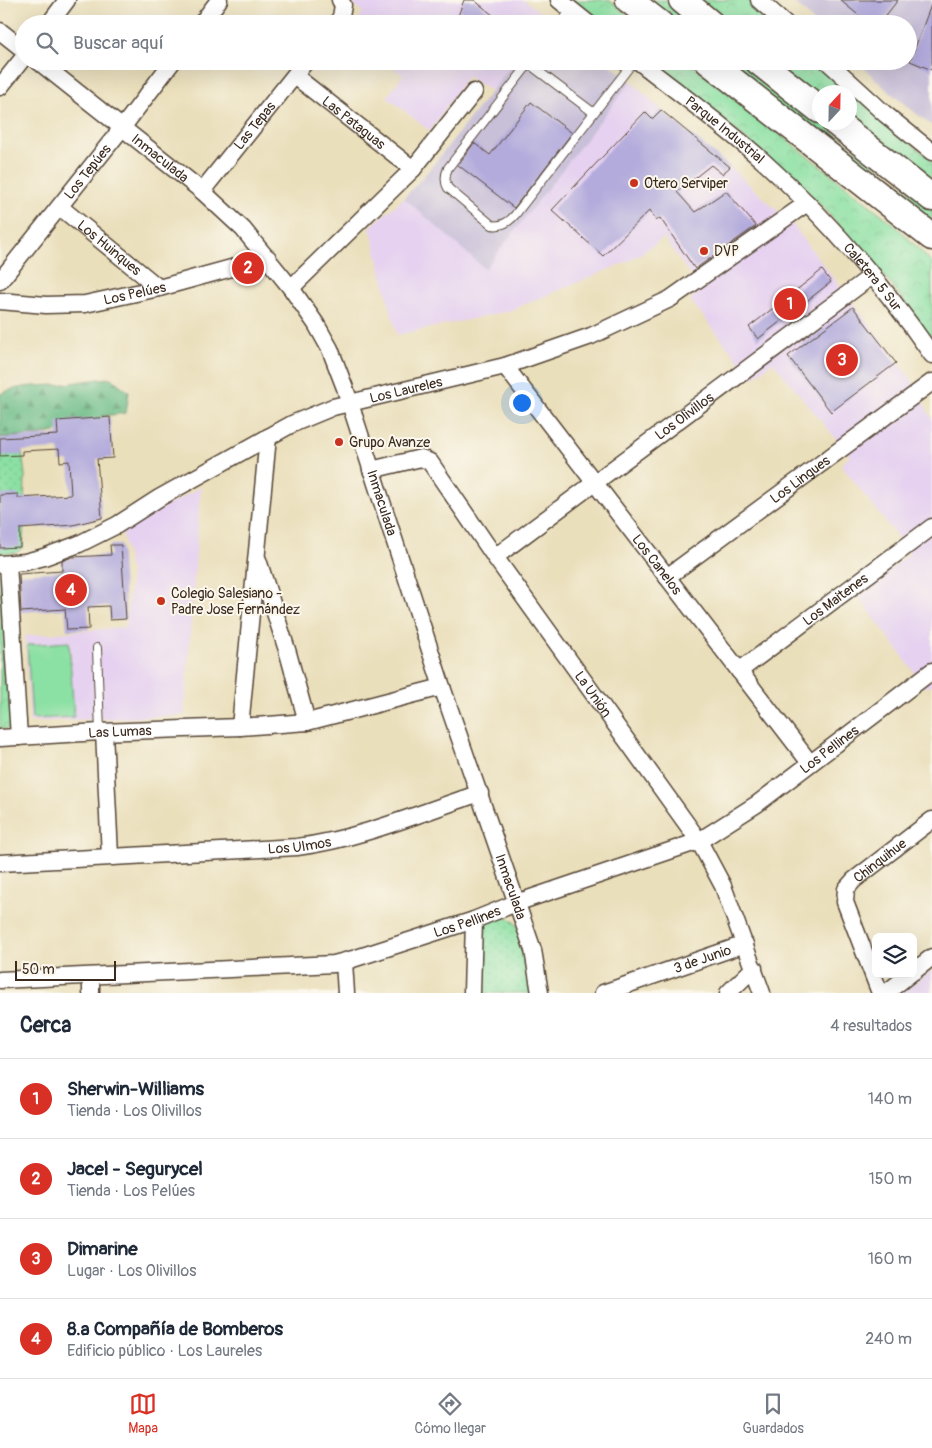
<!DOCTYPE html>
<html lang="es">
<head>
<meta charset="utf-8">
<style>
	:root { --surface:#fff; --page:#f2f2f3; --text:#1f2937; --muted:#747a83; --line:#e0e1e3; --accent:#d93025 }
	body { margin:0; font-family:Pangolin,sans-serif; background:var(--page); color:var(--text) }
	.controls { position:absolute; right:15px; bottom:15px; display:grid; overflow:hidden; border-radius:8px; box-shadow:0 5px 20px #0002 }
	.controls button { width:45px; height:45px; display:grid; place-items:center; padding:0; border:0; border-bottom:1px solid var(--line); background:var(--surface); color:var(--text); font:25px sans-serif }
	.compass { position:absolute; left:812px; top:85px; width:45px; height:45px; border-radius:50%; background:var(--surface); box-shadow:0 5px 20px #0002; rotate:22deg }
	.scale { position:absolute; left:15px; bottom:12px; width:101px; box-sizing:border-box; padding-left:5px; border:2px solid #3b2a1e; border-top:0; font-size:14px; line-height:18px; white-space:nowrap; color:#3b2a1e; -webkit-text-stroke:4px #fbf7ec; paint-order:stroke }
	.you { position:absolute; left:521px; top:402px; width:18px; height:18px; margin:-12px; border:4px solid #fff; border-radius:50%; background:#1a73e8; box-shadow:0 0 0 8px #1a73e833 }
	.badge { display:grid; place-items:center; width:32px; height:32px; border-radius:50%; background:var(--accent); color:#fff; font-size:16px; font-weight:700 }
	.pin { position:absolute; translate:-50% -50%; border:2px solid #fff; box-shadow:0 1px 5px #0006 }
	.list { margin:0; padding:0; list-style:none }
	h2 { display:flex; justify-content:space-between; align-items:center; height:65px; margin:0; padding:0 20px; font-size:21px }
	h2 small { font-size:16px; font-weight:400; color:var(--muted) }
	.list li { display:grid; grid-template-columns:32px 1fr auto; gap:15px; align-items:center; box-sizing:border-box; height:80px; padding:0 20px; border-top:1px solid var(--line) }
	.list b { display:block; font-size:19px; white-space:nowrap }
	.list p { margin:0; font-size:16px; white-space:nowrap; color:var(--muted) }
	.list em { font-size:16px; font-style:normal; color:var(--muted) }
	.icon { flex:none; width:28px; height:28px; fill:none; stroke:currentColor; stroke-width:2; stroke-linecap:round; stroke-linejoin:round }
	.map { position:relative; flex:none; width:932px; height:993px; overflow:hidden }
	.search { position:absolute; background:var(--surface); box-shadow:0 5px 20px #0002; left:15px; right:15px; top:15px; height:55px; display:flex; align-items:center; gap:12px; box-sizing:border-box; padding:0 18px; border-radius:28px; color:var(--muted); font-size:19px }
	.sheet { height:385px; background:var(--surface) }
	nav { display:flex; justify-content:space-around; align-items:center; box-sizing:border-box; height:70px; border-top:1px solid var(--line); background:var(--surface); font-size:14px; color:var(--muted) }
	nav a { display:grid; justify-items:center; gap:2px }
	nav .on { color:var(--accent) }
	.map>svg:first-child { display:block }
	.built { fill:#e6d2f0 }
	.industrial { fill:#c8bfd8 }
	.grass { fill:url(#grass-dots); stroke:#638560 }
	.forest { fill:url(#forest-firs); stroke:#567454 }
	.park { fill:url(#park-crowns); stroke:#638560 }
	.pitch { fill:#8be0a3; stroke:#638560 }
	.building { fill:#b3abdc }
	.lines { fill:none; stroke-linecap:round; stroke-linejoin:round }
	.service-casing { stroke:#554536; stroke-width:10 }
	.minor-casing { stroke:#554536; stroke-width:19 }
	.trunk-casing { stroke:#554536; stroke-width:29 }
	.service { stroke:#fff; stroke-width:8 }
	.minor { stroke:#fff; stroke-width:16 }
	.trunk { stroke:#fff; stroke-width:26 }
	.poi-dot { fill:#c8321e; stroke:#fbf7ec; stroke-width:2 }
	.labels { text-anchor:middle; stroke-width:4; stroke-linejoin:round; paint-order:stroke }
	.street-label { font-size:14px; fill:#3b2a1e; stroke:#fbf7ec }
	.poi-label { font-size:14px; fill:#3b2a1e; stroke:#fbf7ec; text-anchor:start }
</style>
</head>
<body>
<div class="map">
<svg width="932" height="993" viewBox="0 0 932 993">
	<defs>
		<pattern id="grass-dots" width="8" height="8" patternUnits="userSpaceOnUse" patternTransform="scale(1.25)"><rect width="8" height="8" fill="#8be0a3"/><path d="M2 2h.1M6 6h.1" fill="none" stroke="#79c08c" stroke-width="1.8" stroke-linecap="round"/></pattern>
		<pattern id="forest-firs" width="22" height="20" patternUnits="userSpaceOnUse" patternTransform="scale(1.25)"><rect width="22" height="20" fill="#70be89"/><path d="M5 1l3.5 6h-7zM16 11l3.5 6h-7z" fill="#5d9b6f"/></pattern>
		<pattern id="park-crowns" width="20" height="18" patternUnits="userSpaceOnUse" patternTransform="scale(1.25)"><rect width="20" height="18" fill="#8be0a3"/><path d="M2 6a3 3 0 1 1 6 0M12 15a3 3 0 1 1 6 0" fill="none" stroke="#79c08c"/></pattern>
	</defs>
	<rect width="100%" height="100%" fill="#fbf7ec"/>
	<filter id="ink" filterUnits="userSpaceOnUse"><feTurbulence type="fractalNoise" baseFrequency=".02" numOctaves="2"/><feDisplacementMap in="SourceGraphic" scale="10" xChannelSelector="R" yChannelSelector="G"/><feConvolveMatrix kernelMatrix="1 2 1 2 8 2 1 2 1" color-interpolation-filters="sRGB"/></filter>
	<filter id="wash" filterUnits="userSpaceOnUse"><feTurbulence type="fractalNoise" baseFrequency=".0096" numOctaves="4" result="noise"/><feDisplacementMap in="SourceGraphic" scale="20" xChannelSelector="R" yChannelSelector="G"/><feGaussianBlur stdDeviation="1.12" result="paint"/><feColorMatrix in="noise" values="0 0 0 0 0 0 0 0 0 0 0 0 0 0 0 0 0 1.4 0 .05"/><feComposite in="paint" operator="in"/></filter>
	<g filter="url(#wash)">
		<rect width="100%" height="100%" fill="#eadfbb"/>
		<path class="built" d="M348 0H524L556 24H355L363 12Z
			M384 61H605L631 81 661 110 730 167 793 225 911 379 932 419V685L926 688 859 597 910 553 841 465 850 456 773 362 753 378 690 300 701 290 664 238 631 260 509 311 397 335 370 227 404 198 430 169 492 91 467 76 430 131 387 97 403 75Z
			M201 487 184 715 30 722 25 636 126 627 131 575 122 531Z
			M932 970V993H899Z"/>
		<path class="industrial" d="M792 0H932V126L887 90 857 61H908V24H817Z
			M515 61H605L631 81 485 269 404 198 430 169Z"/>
		<path class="grass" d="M642 0H667L697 24H673Z
			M721 61H745L819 120 820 122 822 123 932 209V226Z
			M0 437H20L25 475 23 547 16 553H0Z
			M499 917C505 917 509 918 514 922 524 932 531 978 533 993H478L482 925Z"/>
		<path class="forest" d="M111 378 129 392 126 413 104 416 85 425 41 435 0 437V394C19 385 36 386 57 385 75 383 93 379 111 378Z"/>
		<path class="park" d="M572 0H609L639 24H603Z
			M695 0H749L776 24H724Z
			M651 61H687L895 225 932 263V340L895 289 820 204 788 174Z
			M770 61H818L891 128 932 160V189L850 122V92H820L819 102Z
			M0 573H5L13 728 0 729Z"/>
		<path class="pitch" d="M69 642 74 717 32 719 27 645Z"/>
		<g id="blocks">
			<path class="building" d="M464 0H474L504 24H455Z
				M840 0H898L879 24H869Z
				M931 5H932V70L910 61Z
				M531 102 572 133 514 208 458 165 474 143 490 155Z
				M661 110 730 167 722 174 711 165 677 192 695 212 726 191 756 226 695 269 660 218 656 221 650 210 603 256 552 210 645 112 652 119Z
				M822 270 831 282 758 339 749 327Z
				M853 307 896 363 831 412 788 356Z
				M110 417 113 458 97 459 102 518 73 525 20 529V547L0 548V495L18 494V498L71 495 69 461 60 462 59 449 22 451V455L0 456V438L58 435 57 421Z
				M110 545H121L126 619 110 620 109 606 88 607 89 629 67 630 65 609 21 612 19 574 62 571V561L72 557 111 555Z"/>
		</g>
	</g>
	<g filter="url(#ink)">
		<use href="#blocks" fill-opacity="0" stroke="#554536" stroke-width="1"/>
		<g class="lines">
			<defs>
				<path id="service" d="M560 24 571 10
					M531 61 448 168C445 175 444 181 448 188L492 225C502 227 509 222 515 215L634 61
					M529 64 594 113
					M97 648 100 732"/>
				<g id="minor">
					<path d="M559 0 589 24"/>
					<path d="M759 0 786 24"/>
					<path d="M49 24 67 0"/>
					<path d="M201 24 219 0"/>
					<path d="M336 24 341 17 343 5 340 0"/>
					<path d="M0 31 24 50"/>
					<path id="s1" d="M38 61 202 191 243 229 291 288 316 324 330 349 345 388 442 687 533 950 540 993"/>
					<path id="s2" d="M638 61C680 94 723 125 763 161 828 219 882 282 932 355"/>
					<path d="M827 61 885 114 932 152"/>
					<path id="s3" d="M295 76 413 169"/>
					<path d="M0 87 24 57"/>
					<path id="s4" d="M202 191 306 61"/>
					<path id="s5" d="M60 207 159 288"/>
					<path id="s6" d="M0 281 122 128 173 61"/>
					<path d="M291 288 413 169 474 92"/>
					<path id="s7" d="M0 301 46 305 85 304 159 288 268 258"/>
					<path id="s8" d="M505 366 810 763"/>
					<path id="s9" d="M371 470 421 458 430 462 495 557 699 841 723 886 762 993"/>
					<path id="s10" d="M495 557 873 275"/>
					<path d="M258 560 288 653 307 722"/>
					<path id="s11" d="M0 564 25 562 44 557 79 544 117 525 159 498 292 424 333 407 505 366 591 336 670 299 807 203"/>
					<path d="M8 564 19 737"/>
					<path id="s12" d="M667 577 932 382"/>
					<path id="s13" d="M739 671 932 527"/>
					<path d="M240 727 268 437"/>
					<path d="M104 732 110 856"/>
					<path id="s14" d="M0 738 100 732 240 727 307 722 442 687"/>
					<path id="s15" d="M0 863 297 847C360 839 420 813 480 793"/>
					<path d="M344 962 346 993"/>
					<path d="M913 972 932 957"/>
					<path d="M91 977V993"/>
					<path id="s16" d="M0 980 334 964 353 959 474 920 516 903 699 841 757 804 932 671"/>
					<path d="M472 993 474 920"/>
					<path id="s17" d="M603 993 745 944"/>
					<path d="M728 993 754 968"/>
					<path id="s18" d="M880 993 845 902 846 889 854 880 932 820"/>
					<path d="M886 993 910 974"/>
				</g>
				<path id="trunk" d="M629 0 660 24
					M682 0 711 24
					M708 61 932 237
					M758 61 820 110
					M835 122 932 198"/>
			</defs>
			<use href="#service" class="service-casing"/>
			<use href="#minor" class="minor-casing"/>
			<use href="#trunk" class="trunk-casing"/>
			<use href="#service" class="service"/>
			<use href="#minor" class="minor"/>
			<use href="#trunk" class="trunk"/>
		</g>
	</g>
	<g class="poi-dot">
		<circle cx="634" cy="183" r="5"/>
		<circle cx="704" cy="251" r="5"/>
		<circle cx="339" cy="442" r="5"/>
		<circle cx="161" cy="601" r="5"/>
	</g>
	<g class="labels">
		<g class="street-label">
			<text dy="5" stroke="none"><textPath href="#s3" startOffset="75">Las Pataguas</textPath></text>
			<text dy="5" stroke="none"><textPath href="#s4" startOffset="84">Las Tepas</textPath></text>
			<text dy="5" stroke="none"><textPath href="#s2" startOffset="111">Parque Industrial</textPath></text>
			<text dy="5" stroke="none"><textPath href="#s1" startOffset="156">Inmaculada</textPath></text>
			<text dy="5" stroke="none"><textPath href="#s6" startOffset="140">Los Tepúes</textPath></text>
			<text dy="5" stroke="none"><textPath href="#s5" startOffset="64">Los Huinques</textPath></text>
			<text dy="5" stroke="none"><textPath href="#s2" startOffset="320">Caletera 5 Sur</textPath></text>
			<text dy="5" stroke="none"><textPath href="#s7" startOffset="136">Los Pelúes</textPath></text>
			<text dy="5" stroke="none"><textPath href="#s11" startOffset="446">Los Laureles</textPath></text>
			<text dy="5" stroke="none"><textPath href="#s10" startOffset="236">Los Olivillos</textPath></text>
			<text dy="5" stroke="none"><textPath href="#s12" startOffset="165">Los Lingues</textPath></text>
			<text dy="5" stroke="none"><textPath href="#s1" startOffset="576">Inmaculada</textPath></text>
			<text dy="5" stroke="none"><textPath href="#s8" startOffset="250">Los Canelos</textPath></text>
			<text dy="5" stroke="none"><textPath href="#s13" startOffset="120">Los Maitenes</textPath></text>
			<text dy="5" stroke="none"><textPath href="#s9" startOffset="345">La Unión</textPath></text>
			<text dy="5" stroke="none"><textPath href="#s14" startOffset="120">Las Lumas</textPath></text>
			<text dy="5" stroke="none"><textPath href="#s16" startOffset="879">Los Pellines</textPath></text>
			<text dy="5" stroke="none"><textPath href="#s15" startOffset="300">Los Ulmos</textPath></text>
			<text dy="5" stroke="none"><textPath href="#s18" startOffset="155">Chinquihue</textPath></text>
			<text dy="5" stroke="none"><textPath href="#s1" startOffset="981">Inmaculada</textPath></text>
			<text dy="5" stroke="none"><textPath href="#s16" startOffset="474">Los Pellines</textPath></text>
			<text dy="5" stroke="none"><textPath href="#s17" startOffset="105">3 de Junio</textPath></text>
		</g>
		<g class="poi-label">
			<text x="644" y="188">Otero Serviper</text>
			<text x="714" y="256">DVP</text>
			<text x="349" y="447">Grupo Avanze</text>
			<text x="171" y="598">Colegio Salesiano -<tspan x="171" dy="16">Padre Jose Fernández</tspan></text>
		</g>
	</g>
</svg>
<div class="controls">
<button><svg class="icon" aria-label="layers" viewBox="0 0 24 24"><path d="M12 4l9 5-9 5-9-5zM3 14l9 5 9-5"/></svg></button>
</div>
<svg class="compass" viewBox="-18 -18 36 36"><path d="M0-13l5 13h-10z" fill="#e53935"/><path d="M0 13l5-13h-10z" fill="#747a83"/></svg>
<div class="scale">50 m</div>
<div class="you"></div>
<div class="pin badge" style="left:790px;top:304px">1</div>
<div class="pin badge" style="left:248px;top:268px">2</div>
<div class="pin badge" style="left:842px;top:360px">3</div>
<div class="pin badge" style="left:71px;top:590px">4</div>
<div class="search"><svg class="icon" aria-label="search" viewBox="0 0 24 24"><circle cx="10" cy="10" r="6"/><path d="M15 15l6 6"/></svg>Buscar aquí</div>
</div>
<section class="sheet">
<h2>Cerca<small>4 resultados</small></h2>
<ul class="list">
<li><span class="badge">1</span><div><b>Sherwin-Williams</b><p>Tienda · Los Olivillos</p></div><em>140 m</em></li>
<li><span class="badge">2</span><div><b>Jacel - Segurycel</b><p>Tienda · Los Pelúes</p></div><em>150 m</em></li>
<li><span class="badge">3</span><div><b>Dimarine</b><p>Lugar · Los Olivillos</p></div><em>160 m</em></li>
<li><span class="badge">4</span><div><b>8.ª Compañía de Bomberos</b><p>Edificio público · Los Laureles</p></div><em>240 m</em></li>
</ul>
</section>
<nav>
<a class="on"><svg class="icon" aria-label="map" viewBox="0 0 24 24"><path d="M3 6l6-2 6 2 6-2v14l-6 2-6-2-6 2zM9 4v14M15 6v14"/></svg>Mapa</a>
<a><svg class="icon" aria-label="directions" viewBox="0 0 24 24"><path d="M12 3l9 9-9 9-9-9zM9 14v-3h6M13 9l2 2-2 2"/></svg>Cómo llegar</a>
<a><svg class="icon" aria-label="saved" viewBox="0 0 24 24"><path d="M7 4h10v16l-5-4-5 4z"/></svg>Guardados</a>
</nav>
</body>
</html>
